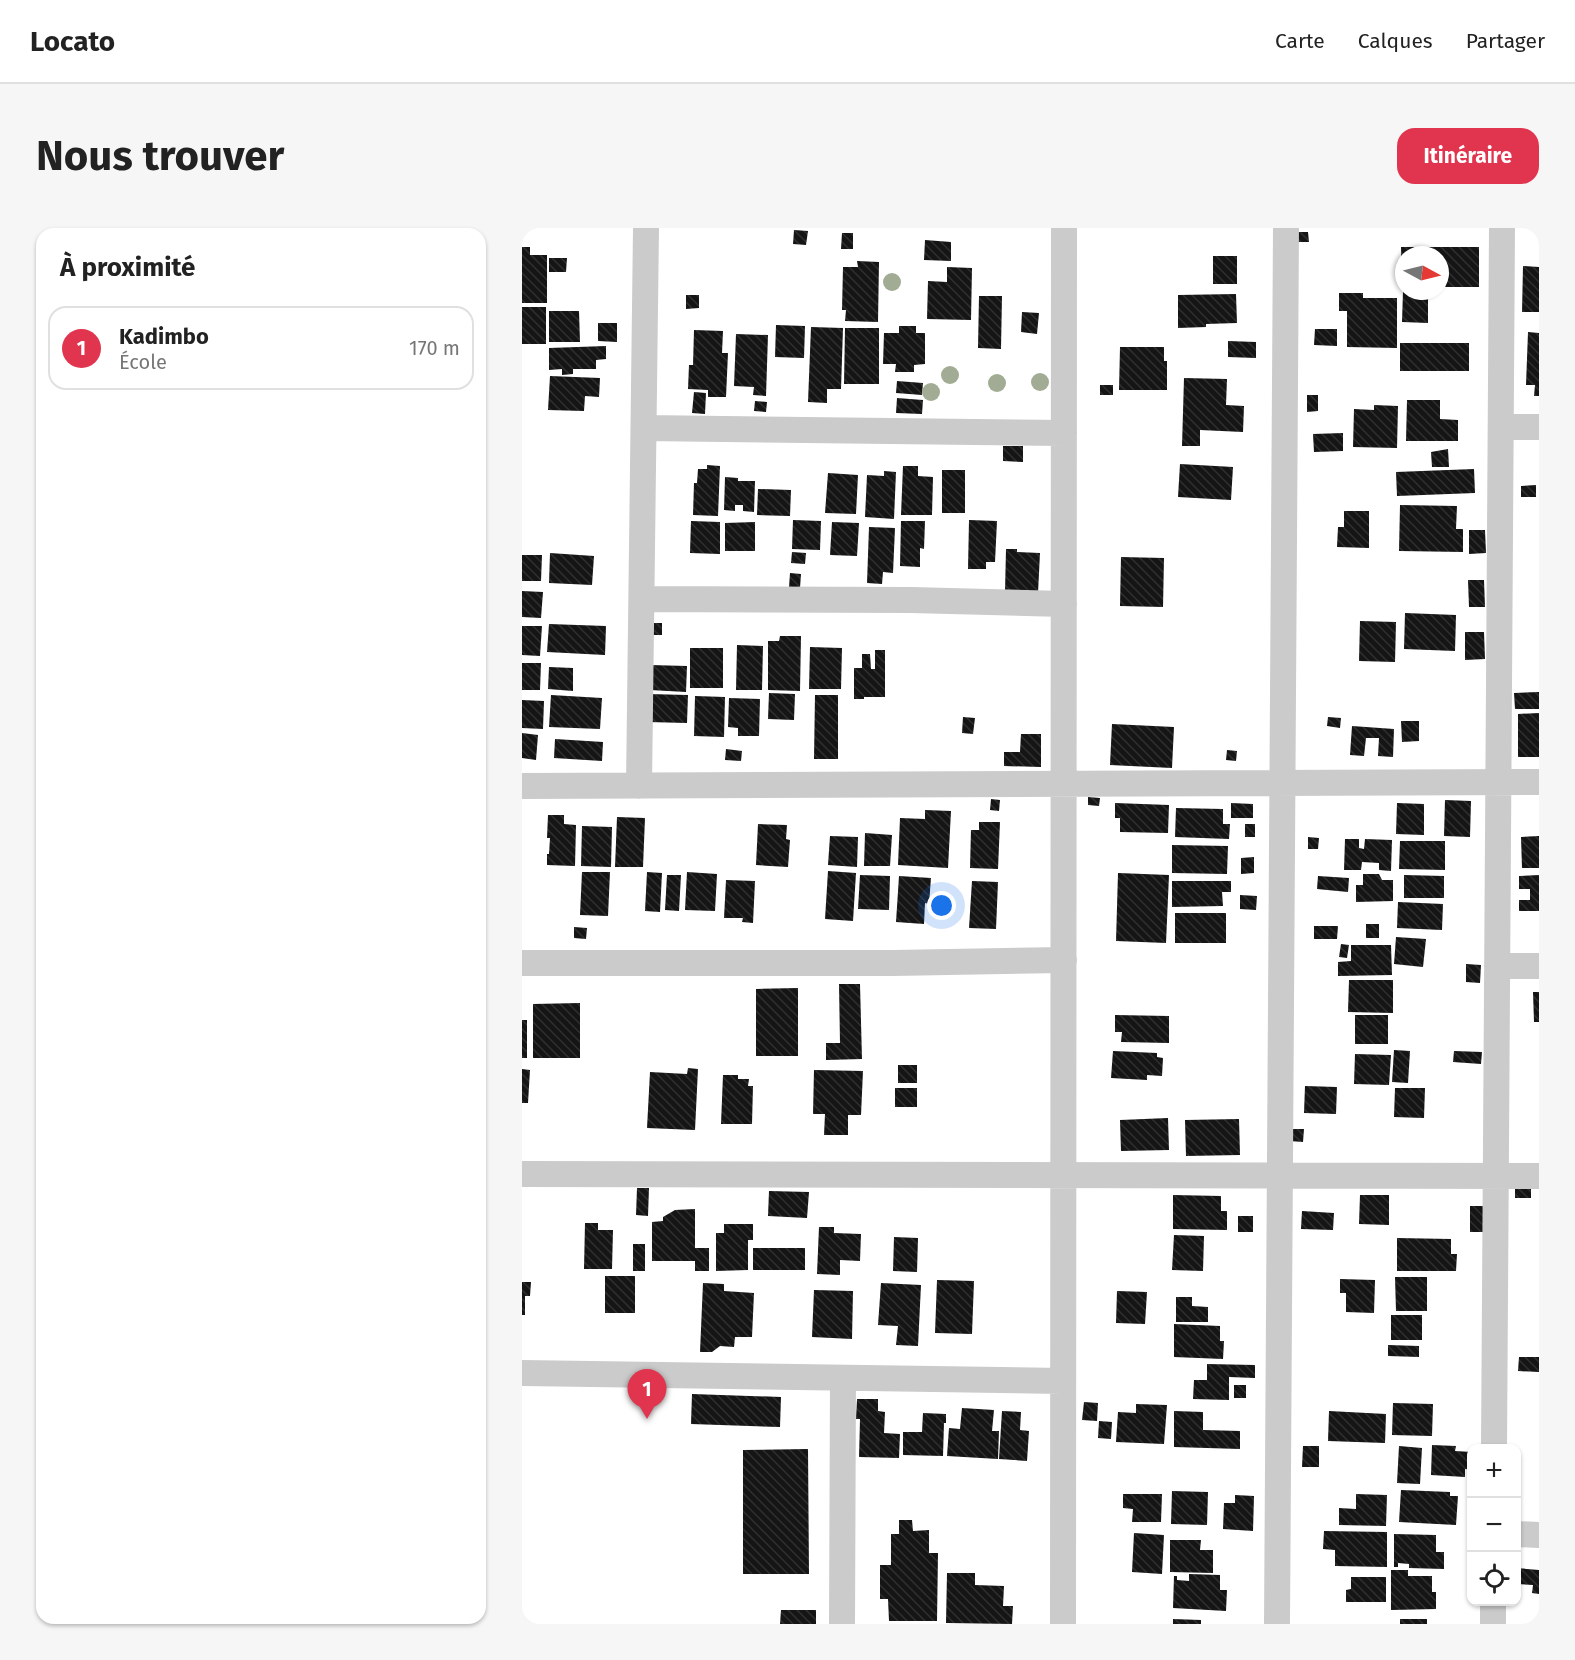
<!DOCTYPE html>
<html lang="fr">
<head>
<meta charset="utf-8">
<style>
	:root { --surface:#fff; --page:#f6f6f6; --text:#222; --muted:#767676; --line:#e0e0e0; --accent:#e1344f }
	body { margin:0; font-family:"Fira Sans",sans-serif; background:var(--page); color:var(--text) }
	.controls { position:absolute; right:18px; bottom:18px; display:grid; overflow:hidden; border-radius:12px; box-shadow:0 2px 4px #0004 }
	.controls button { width:54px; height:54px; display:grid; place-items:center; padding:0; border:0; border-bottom:2px solid var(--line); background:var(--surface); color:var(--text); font:30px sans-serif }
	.compass { position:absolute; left:873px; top:18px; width:54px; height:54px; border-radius:50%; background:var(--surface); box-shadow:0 2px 4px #0004; rotate:97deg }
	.you { position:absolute; left:420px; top:678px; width:21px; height:21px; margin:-15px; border:4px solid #fff; border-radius:50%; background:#1a73e8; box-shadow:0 0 0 9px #1a73e833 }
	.badge { display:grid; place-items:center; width:39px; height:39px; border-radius:50%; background:var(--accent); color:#fff; font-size:20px; font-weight:700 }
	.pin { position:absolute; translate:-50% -50px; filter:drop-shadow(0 2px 3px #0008) }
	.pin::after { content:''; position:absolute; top:32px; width:21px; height:18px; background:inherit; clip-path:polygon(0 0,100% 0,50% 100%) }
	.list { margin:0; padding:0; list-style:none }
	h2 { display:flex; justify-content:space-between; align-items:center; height:78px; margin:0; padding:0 24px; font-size:26px }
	h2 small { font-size:20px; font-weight:400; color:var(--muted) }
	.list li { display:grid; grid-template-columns:39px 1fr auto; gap:18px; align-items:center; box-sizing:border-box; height:84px; margin:0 12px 12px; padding:0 12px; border:2px solid var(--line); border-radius:18px }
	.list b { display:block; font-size:22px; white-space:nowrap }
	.list p { margin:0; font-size:20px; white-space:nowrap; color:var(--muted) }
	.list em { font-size:20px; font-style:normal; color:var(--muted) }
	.icon { flex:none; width:33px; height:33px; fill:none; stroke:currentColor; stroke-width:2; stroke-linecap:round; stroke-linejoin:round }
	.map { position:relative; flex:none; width:1017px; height:1396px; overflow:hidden; border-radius:18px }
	header { display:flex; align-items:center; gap:36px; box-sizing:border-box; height:84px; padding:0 30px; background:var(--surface); border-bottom:2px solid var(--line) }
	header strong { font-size:28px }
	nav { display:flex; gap:33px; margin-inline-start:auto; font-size:21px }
	.intro { display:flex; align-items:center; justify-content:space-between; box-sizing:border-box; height:144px; padding:0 36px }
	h1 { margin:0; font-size:42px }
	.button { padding:15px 27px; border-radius:18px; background:var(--accent); color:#fff; font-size:21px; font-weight:700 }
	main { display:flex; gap:36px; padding:0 36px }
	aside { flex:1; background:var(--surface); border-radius:18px; box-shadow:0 2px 4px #0004 }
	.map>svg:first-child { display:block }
	.building { fill:url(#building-back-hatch) }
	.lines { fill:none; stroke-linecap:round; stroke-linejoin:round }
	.street { stroke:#cbcbcb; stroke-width:26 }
	.tree { fill:#a2ac94 }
</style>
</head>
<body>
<header>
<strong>Locato</strong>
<nav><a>Carte</a><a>Calques</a><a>Partager</a></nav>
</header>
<div class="intro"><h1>Nous trouver</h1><a class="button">Itinéraire</a></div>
<main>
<aside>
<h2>À proximité<small></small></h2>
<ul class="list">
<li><span class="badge">1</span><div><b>Kadimbo</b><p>École</p></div><em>170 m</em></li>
</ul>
</aside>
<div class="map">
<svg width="1017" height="1396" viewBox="0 0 1017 1396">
	<defs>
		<pattern id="building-back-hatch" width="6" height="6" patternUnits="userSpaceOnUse" patternTransform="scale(1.5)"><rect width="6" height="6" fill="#151515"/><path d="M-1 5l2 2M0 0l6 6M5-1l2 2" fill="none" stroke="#2f2f2f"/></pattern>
	</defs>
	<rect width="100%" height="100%" fill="#fff"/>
	<path class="building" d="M272 2 286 3 284 17 271 16Z
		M773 4H786L787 14H773Z
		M320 5H331V21H319Z
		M403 12 429 14V33L402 32Z
		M0 19H8V27H25V75H0Z
		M879 19H957V59H918V27H882V59H880Z
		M691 28H715V56H691Z
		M27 30H45L44 44H27Z
		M335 33 357 34 356 94 323 93 324 82H320L321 39H336Z
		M1001 38 1017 39V84H1000Z
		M425 39 450 40 449 92 405 91 406 53 425 54Z
		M881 63H906V95L880 94Z
		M817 65H841V70H875V120L825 119V83H817Z
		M714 66 715 95 684 96V99L656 100V67Z
		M164 67H177V80L164 81Z
		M457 68H480L479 121 456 120Z
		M0 79H24V116H0Z
		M27 83H57L58 114H27Z
		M500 84 517 85 515 106 499 104Z
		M76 95H95V114L76 113Z
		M254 97 283 98 282 130 253 129Z
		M377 98H394V105H403V136L392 137V144H373L374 136H361L362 105H377Z
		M289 99 321 100 319 161H305V175L286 174Z
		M323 100H357V156H322Z
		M793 101H815V118L792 117Z
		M172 102 201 103 200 125H206L204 169H186V162L166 161 167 137H171Z
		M1006 104 1017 105V168H1012L1013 157H1004Z
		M214 106 246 107 244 168 231 167 232 159 212 158Z
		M706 113 734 114V130L706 129Z
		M878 115H947V143H878Z
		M84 118V131L74 132V141H51V146L40 147V141L27 142V120Z
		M598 119H642V133H645V162H597Z
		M28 148 78 150 77 169 63 168 62 183 26 182Z
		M662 150 705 151 704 177 722 178 721 204 678 202V218H660Z
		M375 153 401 155 400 167 374 165Z
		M578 157H591V167H578Z
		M172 164 184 165 183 186 170 185Z
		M785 167H796V183L785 184Z
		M375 170 401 172 400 186 374 185Z
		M885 172H918V191L936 192V213H884Z
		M233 173 245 174 244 184 232 183Z
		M852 177 876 178 875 220 831 219 832 181 852 182Z
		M821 205V223L792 224 791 206Z
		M481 218H501V234L481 233Z
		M926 221 927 239H910L909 224Z
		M658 236 711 239 709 272 656 269Z
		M185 237 198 238 196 288 171 287 172 255H175L176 241H185Z
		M381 238H396V248L411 249 410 287H379Z
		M952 241 953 265 875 268 874 244Z
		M420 242H443V285H420Z
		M362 243 374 244 372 291 343 289 345 247 362 248Z
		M306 245 336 247 334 286 303 285Z
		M203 249 216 250V253H233L232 284 221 283V277H213V283L202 282Z
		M1014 257V269H999V258Z
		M236 261 269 262 268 288 235 287Z
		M878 277 935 278 934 301H941V324L877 323Z
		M822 283H847V320L815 319 816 299H822Z
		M271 292 299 293 298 322 270 321Z
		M447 292 475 293 473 334H464V341H446Z
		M169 293 198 294V326L168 325Z
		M379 293H403L402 321 398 320V339L378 338Z
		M233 294V323H203V295Z
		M310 294 337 295 335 328 308 327Z
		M347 299 373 300 371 345 361 344 360 356 345 355Z
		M947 302H963L964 325 947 326Z
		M484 321H495V324L518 325 516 365 483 364Z
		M270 324 284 325 283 336 269 335Z
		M28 325 72 328 70 357 27 355Z
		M0 327H20L19 353H0Z
		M599 329 642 330 641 379 598 378Z
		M268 345 279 346 278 360 267 359Z
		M946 352H962L963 379H947Z
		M0 363 21 364 19 390 0 389Z
		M883 385 934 387 933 423 882 421Z
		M838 393 874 394 873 434 837 433Z
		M126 395H140V407H126Z
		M27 396 84 398 83 427 25 424Z
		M0 398H20L18 428 0 427Z
		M943 404H962L963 431 943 432Z
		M258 408H279L278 463 246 462V413H257Z
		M215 417 241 418 240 462H214Z
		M288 419 320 420 319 461H287Z
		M168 420H201V460H168Z
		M353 422H363V469H342V471H332V440H340V426H348L349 441H353Z
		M0 435H19L18 462H0Z
		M128 437 165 438 164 464 128 462Z
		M27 439 51 440V463L26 461Z
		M1017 464V481H993L992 465Z
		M247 465 273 466 272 492 246 491Z
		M126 466 166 467 165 495 125 494Z
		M29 467 80 470 78 501 27 499Z
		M293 467H316V531H292Z
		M173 468 203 469 202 509 172 508Z
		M207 470 238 471 237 508H216V500L206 499Z
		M0 472 22 473 21 501 0 500Z
		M1017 485V529H996V486Z
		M441 489 453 490 451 506 440 505Z
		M806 489 819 490 818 500 805 498Z
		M879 493H897V513L880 514Z
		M590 496 652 499 650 540 588 537Z
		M830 498 872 501 871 529 856 528 857 510H844L842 528 828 527Z
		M0 505 16 507 14 532 0 530Z
		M499 506H519V539L482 538V524H498Z
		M33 511 81 514 80 533 32 530Z
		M204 521 220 523 219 533 203 532Z
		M705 522 715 523 714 533 704 532Z
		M566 569 578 570 577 578 566 577Z
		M469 571 478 572 477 583 468 582Z
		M923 572 949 573 948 609 922 608Z
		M593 575 647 577 646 605 598 604V590H593Z
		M709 575 731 576V590H709Z
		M875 575 902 576V607L874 606Z
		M654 580 701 581V596H708L707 611 653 609Z
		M403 582 429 583 426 640 376 637 378 590 403 591Z
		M26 587H42V596L54 597 53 638 25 637V626H27L28 610H25Z
		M95 589 123 590 121 639H93Z
		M457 594H478L476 641 448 640 449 602H457Z
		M236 596 265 597 264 611 268 612 266 639 234 637Z
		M723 596H733V609H723Z
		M60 598 90 599 89 639 59 638Z
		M343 605 370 607 368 638H342Z
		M308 608 336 609 335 639 306 637Z
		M1017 608V640H1000L999 609Z
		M786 609 797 610 796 621H786Z
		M823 611H837V620L842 621 843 611 870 612 869 643 857 642V635L840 634 839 642H822Z
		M878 613H923V642L877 641Z
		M650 617 706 618 705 646 650 645Z
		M732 629V645L719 646V630Z
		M306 643 334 645 331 693 303 691Z
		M60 644H88L86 688 58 687Z
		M125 644 140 645 138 684 123 683Z
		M165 644 195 646 193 683 163 682Z
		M596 645 647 647 644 715 594 713Z
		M841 646H857L860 652H871V673L834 674V657H841Z
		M145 647H159L157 683 143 682Z
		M338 647 368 648 367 682 336 681Z
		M882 647 922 648V670H882Z
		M1017 647V683H997V672H1008V661H997V648Z
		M377 648 409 650 407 676 403 675 402 696 374 694Z
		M796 648 827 650 826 664 795 661Z
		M204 652 233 653 231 695 220 694 221 690H202Z
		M450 653 476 654 474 701 447 700Z
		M650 653H709V664H700L701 678 650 679Z
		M718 667 735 668 734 682 718 681Z
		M876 674 921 676 920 702 875 700Z
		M653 685H704V715H653Z
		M844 696H857V710H844Z
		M792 698H816L815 711H792Z
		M52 699 65 700 64 711 52 710Z
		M874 709 904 711 901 739 872 736Z
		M819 716 827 717 825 730 817 729Z
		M829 717H869L870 747 816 748V734L829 733Z
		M944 736 959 737 958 755 944 754Z
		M827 752H871V785L826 784Z
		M317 756H338L340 831 304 832V815H318Z
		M276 760V828H234V761Z
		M1011 764H1017V794H1012Z
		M58 775V830H11V776Z
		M593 787 647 788V815L599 814 600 804H593Z
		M833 787H866V816H833Z
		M0 792H5V830H0Z
		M872 822 888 823 886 855 870 854Z
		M591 823 635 825V829L641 830 640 848 625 847V852L589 850Z
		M932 823 960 824 959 836 931 834Z
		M833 826 869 827 867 857 832 856Z
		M376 837H395V855H376Z
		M166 840 176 841 173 902 125 900 128 844 165 846Z
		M0 841 8 842 6 875H0Z
		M292 842 341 843 339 887H326V907H302L303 886H291Z
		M201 847H216V851H227L226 858H231L230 896H199Z
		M783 858 815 859 814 886 782 885Z
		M373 860H395V879H373Z
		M873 860H903L902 890 872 889Z
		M646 890 647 922 599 923 598 892Z
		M717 891 718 927 664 928 663 892Z
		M767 901H782L781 914 767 913Z
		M115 960H127L126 988 114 987Z
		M993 960H1009V970H993Z
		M247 963 287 964 285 990 246 988Z
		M651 967 699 968V983H705V1002L651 1001Z
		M838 967H867V997L837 996Z
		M948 978H962V1004H948Z
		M173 981V1020H187V1043H173V1033H130V994L141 993V989L153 982Z
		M780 983 812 985 811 1002 779 1001Z
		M716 988H731V1004H716Z
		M63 995H76V1002H91L90 1041H62Z
		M202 996H231V1012H226V1042L194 1043V1005H202Z
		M297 999H312V1005L339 1006 338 1033 318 1032V1047L295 1046Z
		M652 1007 682 1008 681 1043 650 1042Z
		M372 1009 396 1010 395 1044 371 1043Z
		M875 1010 929 1011V1026H935L934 1043H875Z
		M111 1016H123V1043H111Z
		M231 1020H283V1042H231Z
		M83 1048H113V1085H83Z
		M873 1049H905V1083H874Z
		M818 1051 853 1052 852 1085 824 1084V1065H818Z
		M415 1052 452 1053 450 1106 413 1105Z
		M0 1054H9L8 1068H3V1087H0Z
		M181 1055 202 1056V1063L232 1065 230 1109H213L212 1119 198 1118 190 1124H178Z
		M359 1055 399 1057 396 1118 374 1117 376 1098 356 1097Z
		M292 1062 331 1063 330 1111 290 1109Z
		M595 1063 625 1064 623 1096 594 1095Z
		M654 1069H670V1078L686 1079V1094H654Z
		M869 1087H900V1112H869Z
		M652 1096 698 1098V1113H702L701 1131 652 1129Z
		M866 1117 897 1118V1129L866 1128Z
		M997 1129H1017V1144L996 1143Z
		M685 1136 733 1137V1150L707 1149V1172L671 1171 672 1152H685Z
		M712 1157H724V1170H712Z
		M170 1166 259 1169 258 1199 169 1196Z
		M335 1171H356V1183L363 1184 362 1205 378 1206 377 1230 337 1229 338 1191H334Z
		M562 1174 576 1175 575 1193 560 1192Z
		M871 1175 911 1176 910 1208 870 1207Z
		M614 1176 645 1177 642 1216 594 1214 596 1184 614 1185Z
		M440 1180 472 1182 470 1203H477L476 1231 425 1228 427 1200 438 1201Z
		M480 1183 499 1184 498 1202 507 1203 505 1233 477 1231Z
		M652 1183 681 1184V1202L718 1203V1221L652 1219Z
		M807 1183 864 1186 863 1215 806 1213Z
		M401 1185 424 1186V1195H422L421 1228 381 1227V1204H400Z
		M577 1193 590 1194 589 1211 576 1210Z
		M910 1217 934 1218 933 1223 950 1224V1242L943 1241V1249L909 1247Z
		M781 1218H797V1239H780Z
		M877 1218 900 1220 898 1256 875 1255Z
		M286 1221 287 1346H221V1222Z
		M879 1262 928 1264V1268H936L934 1297 877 1294Z
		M650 1263 686 1264 685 1297 649 1296Z
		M601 1266H640L639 1294H610L611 1281 601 1280Z
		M834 1266 865 1267 864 1298 817 1297V1280L834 1281Z
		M713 1267 732 1268 731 1303 701 1301 702 1275H713Z
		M377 1292H390L391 1303 407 1302V1325H416L415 1393H367L366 1371H358V1337H369V1306H377Z
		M802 1303 865 1304V1339L813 1338V1322L801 1321Z
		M612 1305 642 1307 640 1346 610 1344Z
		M872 1306 914 1307V1324H922V1341L887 1340V1336L876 1335V1339H872Z
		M648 1312H679L678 1322H691V1345L648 1344Z
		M994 1340 1017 1342V1366L1010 1365 1011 1357 994 1356Z
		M869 1342H886V1348H910V1364H914V1381L869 1382Z
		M425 1345H453V1357L482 1358 481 1378H491L490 1396 424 1395Z
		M667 1346 698 1347V1362H705L704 1383 651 1380 652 1348H655V1352L667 1353Z
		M829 1349H864V1374H824V1362L829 1361Z
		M259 1382H294V1396H258Z
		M651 1391 679 1392V1396H651Z
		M878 1391H905V1396H878Z"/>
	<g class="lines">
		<path class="street" d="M979 199H1017
			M122 200 542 205
			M120 371 389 372 542 376
			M0 558 1017 554
			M117 558 124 0
			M0 735H371L542 732
			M975 738H1017
			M0 946 1017 948
			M0 1145 541 1153
			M972 1220 980 0
			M994 1306 1017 1307
			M320 1396 321 1150
			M541 1396 542 0
			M755 1396 764 0
			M971 1396V1374"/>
	</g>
	<g class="tree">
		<circle cx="370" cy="54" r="9"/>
		<circle cx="428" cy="147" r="9"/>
		<circle cx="518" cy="154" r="9"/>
		<circle cx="475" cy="155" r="9"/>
		<circle cx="409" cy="164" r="9"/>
	</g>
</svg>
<div class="controls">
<button>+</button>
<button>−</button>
<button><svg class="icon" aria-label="locate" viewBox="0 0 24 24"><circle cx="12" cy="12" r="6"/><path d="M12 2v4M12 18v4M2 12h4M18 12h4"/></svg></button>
</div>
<svg class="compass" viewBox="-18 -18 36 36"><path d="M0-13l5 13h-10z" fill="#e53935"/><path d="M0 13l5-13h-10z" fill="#767676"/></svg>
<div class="you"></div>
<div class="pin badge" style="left:125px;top:1191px">1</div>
</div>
</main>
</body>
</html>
